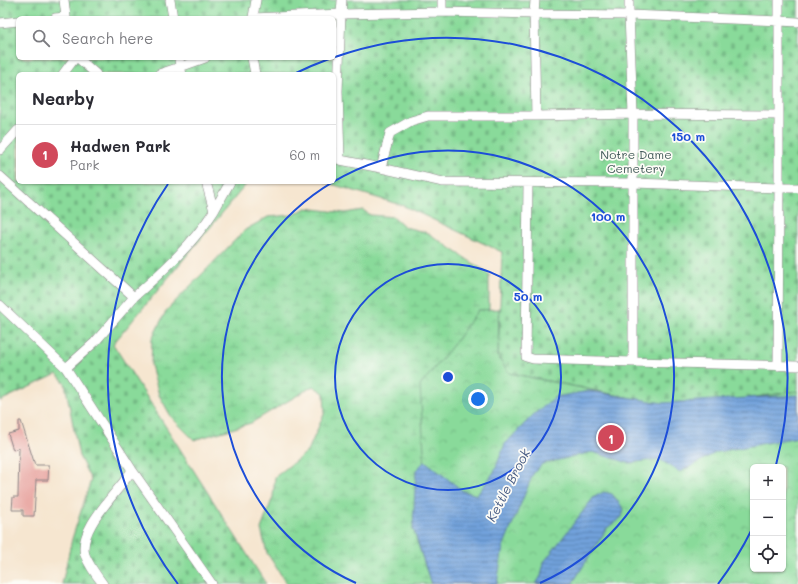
<!DOCTYPE html>
<html lang="en">
<head>
<meta charset="utf-8">
<style>
	:root { --surface:#fff; --page:#f2f2f3; --text:#2b2b33; --muted:#7c7c81; --line:#e1e1e2; --accent:#d1495b }
	body { margin:0; font-family:Mali,sans-serif; background:var(--page); color:var(--text) }
	.controls { position:absolute; right:12px; bottom:12px; display:grid; overflow:hidden; border-radius:6px; box-shadow:0 1px 3px #0004 }
	.controls button { width:36px; height:36px; display:grid; place-items:center; padding:0; border:0; border-bottom:1px solid var(--line); background:var(--surface); color:var(--text); font:20px sans-serif }
	.you { position:absolute; left:478px; top:399px; width:14px; height:14px; margin:-10px; border:3px solid #fff; border-radius:50%; background:#1a73e8; box-shadow:0 0 0 6px #1a73e833 }
	.badge { display:grid; place-items:center; width:26px; height:26px; border-radius:50%; background:var(--accent); color:#fff; font-size:13px; font-weight:700 }
	.pin { position:absolute; translate:-50% -50%; border:2px solid #fff; box-shadow:0 1px 4px #0006 }
	.list { margin:0; padding:0; list-style:none }
	h2 { display:flex; justify-content:space-between; align-items:center; height:52px; margin:0; padding:0 16px; font-size:17px }
	h2 small { font-size:13px; font-weight:400; color:var(--muted) }
	.list li { display:grid; grid-template-columns:26px 1fr auto; gap:12px; align-items:center; box-sizing:border-box; height:60px; padding:0 16px; border-top:1px solid var(--line) }
	.list b { display:block; font-size:15px; white-space:nowrap }
	.list p { margin:0; font-size:13px; white-space:nowrap; color:var(--muted) }
	.list em { font-size:13px; font-style:normal; color:var(--muted) }
	.icon { flex:none; width:22px; height:22px; fill:none; stroke:currentColor; stroke-width:2; stroke-linecap:round; stroke-linejoin:round }
	.map { position:relative; flex:none; width:798px; height:584px; overflow:hidden }
	.search { position:absolute; background:var(--surface); box-shadow:0 1px 3px #0004; left:16px; top:16px; width:320px; height:44px; display:flex; align-items:center; gap:10px; box-sizing:border-box; padding:0 14px; border-radius:6px; color:var(--muted); font-size:15px }
	.panel { position:absolute; background:var(--surface); box-shadow:0 1px 3px #0004; left:16px; top:72px; width:320px; height:112px; border-radius:6px }
	.map>svg:first-child { display:block }
	.wetland { fill:url(#wetland-marsh); stroke:#567e6a }
	.cemetery { fill:url(#cemetery-stones); stroke:#567e6a; fill-rule:evenodd }
	.park { fill:url(#park-crowns); stroke:#567e6a; fill-rule:evenodd }
	.water { fill:url(#water-rules); stroke:#4a628b }
	.building { fill:#eaaca7 }
	.lines { fill:none; stroke-linecap:round; stroke-linejoin:round }
	.lane-casing { stroke:#8c8486; stroke-width:10 }
	.lane { stroke:#fff; stroke-width:9 }
	.ring { fill:none; stroke:#1d4ed8; stroke-width:2 }
	.labels { text-anchor:middle; stroke-width:3.5; stroke-linejoin:round; paint-order:stroke }
	.park-label { font-size:12px; fill:#415958; stroke:#fdfcf7 }
	.water-label { font-size:13px; font-style:italic; fill:#465b83; stroke:#fdfcf7 }
	.centre { fill:#1d4ed8; stroke:#fdfcf7; stroke-width:2 }
	.ring-label { font-size:12px; text-anchor:middle; font-weight:bold; fill:#1d4ed8; stroke:#fdfcf7; stroke-width:3.5; stroke-linejoin:round; paint-order:stroke }
</style>
</head>
<body>
<div class="map">
<svg width="798" height="584" viewBox="0 0 798 584">
	<defs>
		<pattern id="wetland-marsh" width="20" height="14" patternUnits="userSpaceOnUse"><rect width="20" height="14" fill="#89da9a"/><path d="M1 5h8M5 5V1M11 12h8M15 12V8" fill="none" stroke="#76bb86"/></pattern>
		<pattern id="cemetery-stones" width="16" height="16" patternUnits="userSpaceOnUse"><rect width="16" height="16" fill="#89da9a"/><path d="M2 7V4a2 2 0 0 1 4 0v3zM10 15v-3a2 2 0 0 1 4 0v3z" fill="#76bb86"/></pattern>
		<pattern id="park-crowns" width="20" height="18" patternUnits="userSpaceOnUse"><rect width="20" height="18" fill="#89da9a"/><path d="M2 6a3 3 0 1 1 6 0M12 15a3 3 0 1 1 6 0" fill="none" stroke="#76bb86"/></pattern>
		<pattern id="water-rules" width="6" height="5" patternUnits="userSpaceOnUse"><rect width="6" height="5" fill="#71a1db"/><path d="M0 2.5h6" fill="none" stroke="#5c83b3"/></pattern>
	</defs>
	<rect width="100%" height="100%" fill="#fdfcf7"/>
	<filter id="ink" filterUnits="userSpaceOnUse"><feTurbulence type="fractalNoise" baseFrequency=".025" numOctaves="2"/><feDisplacementMap in="SourceGraphic" scale="8" xChannelSelector="R" yChannelSelector="G"/><feConvolveMatrix kernelMatrix="1 2 1 2 8 2 1 2 1" color-interpolation-filters="sRGB"/></filter>
	<filter id="wash" filterUnits="userSpaceOnUse"><feTurbulence type="fractalNoise" baseFrequency=".012" numOctaves="4" result="noise"/><feDisplacementMap in="SourceGraphic" scale="16" xChannelSelector="R" yChannelSelector="G"/><feGaussianBlur stdDeviation="0.9" result="paint"/><feColorMatrix in="noise" values="0 0 0 0 0 0 0 0 0 0 0 0 0 0 0 0 0 1.4 0 .05"/><feComposite in="paint" operator="in"/></filter>
	<g filter="url(#wash)">
		<rect width="100%" height="100%" fill="#f6e6d0"/>
		<path class="wetland" d="M306 208 345 213 363 210 370 215 394 217 405 227 428 233 489 274V313L413 528 431 584H287L267 553 261 529 273 497 275 477 308 451 325 412 324 393 313 386 251 423 194 440 172 418 159 395 151 365 152 339 166 311 245 230 268 217 293 215Z"/>
		<path class="cemetery" d="M0 0H798V391L679 408 509 373 498 357 502 252 404 206 325 182H334V74H18V182H248L113 344 266 584H62L72 539 91 480 79 456 65 383 57 374 0 401ZM18 18H334V58H18Z"/>
		<path class="park" d="M499 309 498 357 509 373 679 408 798 391V584H455L426 485 420 386 453 345 478 310ZM753 467H783V569H753Z"/>
		<path class="water" d="M589 391 663 403 798 395V437L717 452 680 472 659 459 629 463 592 452 542 464 533 474 503 547 497 584H431L413 528 416 470 425 461 463 491 477 495 494 472 505 444 534 414 555 397Z
			M604 492 612 494 624 509 622 517 607 528 572 584H536L541 576 544 562 594 497Z"/>
		<g id="blocks">
			<path class="building" d="M19 421H21L35 465H49L48 480H36L34 516H23V510H12L13 497H18L19 448 13 450 8 434 19 431Z"/>
		</g>
	</g>
	<g filter="url(#ink)">
		<use href="#blocks" fill-opacity="0" stroke="#8c8486" stroke-width="1"/>
		<g class="lines">
			<defs>
				<path id="lane" d="M170 0 173 18
					M442 0V12L341 14 338 91 340 160 381 168 390 133 411 121 428 116H536L534 14 629 15 633 114 779 115V21L798 22
					M629 0V15L779 21V0
					M442 12 534 14 535 0
					M253 17 256 0
					M55 18 66 17 64 0
					M253 18 341 14 342 0
					M0 23 18 21
					M78 58 96 74
					M252 58 255 74
					M63 74 75 58
					M159 74 180 67 179 58
					M182 74 180 67 205 58
					M536 116 633 114V362L798 366
					M0 150 18 130
					M381 168 443 182 634 183 779 188V115
					M0 176 134 297 95 342 66 368
					M206 182 214 211 230 182
					M528 184 526 357 533 359 633 362
					M134 297C163 271 193 244 214 211
					M0 305 66 368 132 470 212 584
					M778 366 779 188H798
					M103 584C96 575 89 565 85 555 77 528 119 492 132 470"/>
			</defs>
			<use href="#lane" class="lane-casing"/>
			<use href="#lane" class="lane"/>
		</g>
	</g>
	<g class="ring">
		<circle cx="448" cy="377" r="113"/>
		<path d="M356 583A226 226 0 1 1 540 583"/>
		<path d="M752 529A340 340 0 0 1 718 584M178 584A340 340 0 0 1 168 184M296 73A340 340 0 0 1 329 59M335 57A340 340 0 0 1 776 465"/>
	</g>
	<g class="labels">
		<g class="park-label">
			<text x="636" y="159">Notre Dame<tspan x="636" dy="14">Cemetery</tspan></text>
		</g>
		<g class="water-label">
			<text transform="translate(508 485) rotate(-63)" y="5">Kettle Brook</text>
		</g>
	</g>
	<circle cx="448" cy="377" r="6" class="centre"/>
	<g class="ring-label">
		<text x="688" y="141">150 m</text>
		<text x="608" y="221">100 m</text>
		<text x="528" y="301">50 m</text>
	</g>
</svg>
<div class="controls">
<button>+</button>
<button>−</button>
<button><svg class="icon" aria-label="locate" viewBox="0 0 24 24"><circle cx="12" cy="12" r="6"/><path d="M12 2v4M12 18v4M2 12h4M18 12h4"/></svg></button>
</div>
<div class="you"></div>
<div class="pin badge" style="left:611px;top:438px">1</div>
<div class="search"><svg class="icon" aria-label="search" viewBox="0 0 24 24"><circle cx="10" cy="10" r="6"/><path d="M15 15l6 6"/></svg>Search here</div>
<section class="panel">
<h2>Nearby<small></small></h2>
<ul class="list">
<li><span class="badge">1</span><div><b>Hadwen Park</b><p>Park</p></div><em>60 m</em></li>
</ul>
</section>
</div>
</body>
</html>
